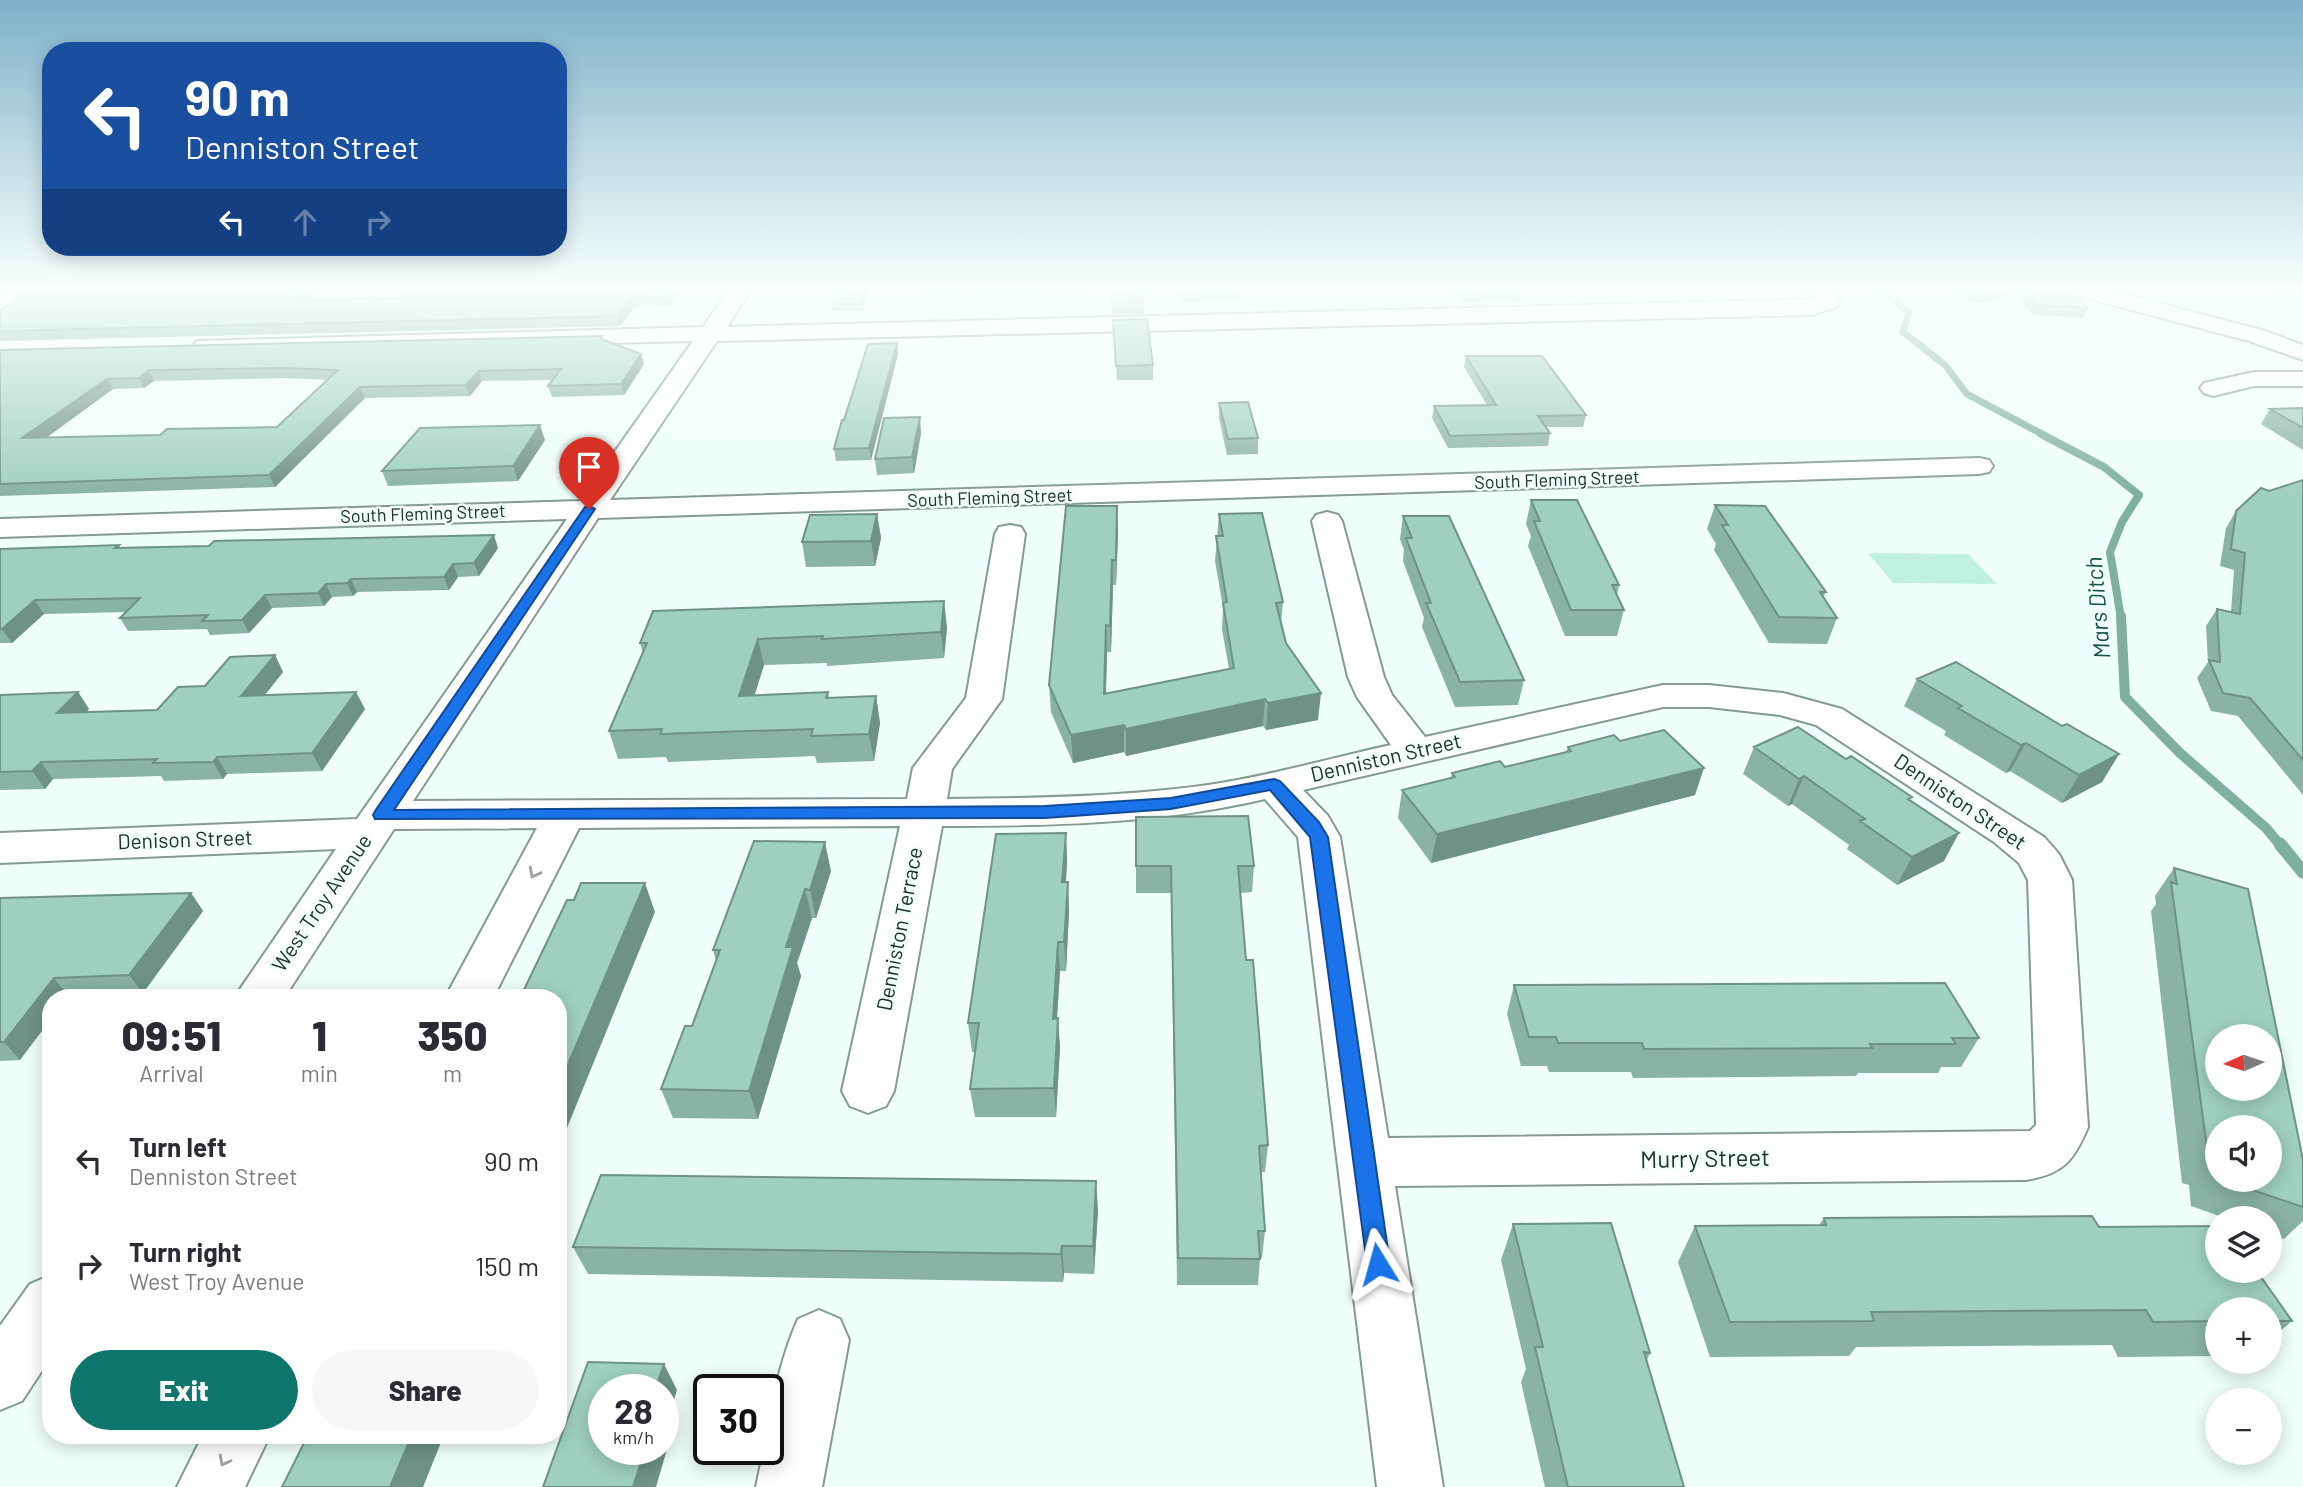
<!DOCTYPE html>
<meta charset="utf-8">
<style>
body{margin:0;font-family:Barlow,sans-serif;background:#f7f7f7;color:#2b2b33;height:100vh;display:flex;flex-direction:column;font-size:26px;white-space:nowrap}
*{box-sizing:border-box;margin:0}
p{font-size:23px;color:#7c7c81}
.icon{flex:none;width:38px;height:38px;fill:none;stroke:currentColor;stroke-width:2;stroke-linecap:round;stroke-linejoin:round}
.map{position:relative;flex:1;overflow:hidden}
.panel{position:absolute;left:42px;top:989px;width:525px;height:455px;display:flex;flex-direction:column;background:#fff;border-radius:28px;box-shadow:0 4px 18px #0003}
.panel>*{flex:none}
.banner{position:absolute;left:42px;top:42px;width:525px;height:214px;border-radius:28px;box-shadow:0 4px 18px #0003;background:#1a4fa0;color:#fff;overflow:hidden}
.needle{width:46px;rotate:267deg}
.controls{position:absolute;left:2205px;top:1024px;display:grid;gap:14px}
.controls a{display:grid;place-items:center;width:77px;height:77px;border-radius:50%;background:#fff;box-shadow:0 4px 18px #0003;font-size:35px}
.speed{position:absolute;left:588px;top:1374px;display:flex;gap:14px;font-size:35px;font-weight:700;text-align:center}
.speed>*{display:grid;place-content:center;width:91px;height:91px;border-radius:50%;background:#fff;box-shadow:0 4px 18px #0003;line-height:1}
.speed small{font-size:18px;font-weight:400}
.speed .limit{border:4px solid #111;border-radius:10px;background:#fff;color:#111}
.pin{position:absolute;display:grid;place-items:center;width:60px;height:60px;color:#fff;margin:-72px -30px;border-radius:50% 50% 50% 0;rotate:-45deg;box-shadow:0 0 7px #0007}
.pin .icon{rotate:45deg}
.me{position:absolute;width:77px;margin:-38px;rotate:352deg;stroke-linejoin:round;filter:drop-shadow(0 0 5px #0008)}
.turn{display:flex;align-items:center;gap:24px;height:147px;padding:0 28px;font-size:32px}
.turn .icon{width:91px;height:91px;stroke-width:2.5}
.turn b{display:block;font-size:49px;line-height:60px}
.lanes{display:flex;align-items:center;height:66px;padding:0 28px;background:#0003;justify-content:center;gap:35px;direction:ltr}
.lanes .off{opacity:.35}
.eta{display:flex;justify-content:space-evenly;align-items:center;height:119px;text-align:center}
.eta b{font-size:42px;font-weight:800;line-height:49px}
.primary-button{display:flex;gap:14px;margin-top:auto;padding:14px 28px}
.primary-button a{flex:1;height:80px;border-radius:42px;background:#0f766e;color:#fff;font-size:28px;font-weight:800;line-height:80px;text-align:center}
.primary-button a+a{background:#f7f7f7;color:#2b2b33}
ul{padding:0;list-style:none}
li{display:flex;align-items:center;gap:21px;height:105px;padding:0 28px}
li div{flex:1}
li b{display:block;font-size:26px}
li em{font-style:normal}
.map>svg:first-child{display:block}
.green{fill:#c0f1df}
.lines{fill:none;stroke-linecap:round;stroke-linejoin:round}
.stream-far3{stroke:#7faf9e;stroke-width:7}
.stream-far2{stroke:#7faf9e;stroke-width:8}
.stream-far1{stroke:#7faf9e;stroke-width:10}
.stream{stroke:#7faf9e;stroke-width:13}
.minor-casing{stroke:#839b92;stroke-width:4}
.minor{fill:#fff;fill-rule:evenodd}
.rail-casing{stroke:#707c77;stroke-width:5}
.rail{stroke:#effff9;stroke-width:3.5;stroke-dasharray:10;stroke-linecap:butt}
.wall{fill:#89b3a4;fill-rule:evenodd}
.shaded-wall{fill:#6f9286}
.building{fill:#9fd0bf;stroke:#6f9286;stroke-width:2;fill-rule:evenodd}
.oneway{stroke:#9da1a0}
.route{fill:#1a73e8;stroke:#114b97;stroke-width:2}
.labels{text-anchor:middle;stroke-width:5;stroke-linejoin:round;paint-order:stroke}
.far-street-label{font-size:18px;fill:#252f2b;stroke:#effff9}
.street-label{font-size:21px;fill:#252f2b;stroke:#effff9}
.water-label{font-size:23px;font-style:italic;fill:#135342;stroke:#effff9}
.near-street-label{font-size:24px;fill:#252f2b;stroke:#effff9}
</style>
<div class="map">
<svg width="2303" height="1487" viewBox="0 0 2303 1487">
<rect width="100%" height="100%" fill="#effff9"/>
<path class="green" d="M1868,553L1968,554L1997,584L1893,583Z"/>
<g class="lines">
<path class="stream-far3" d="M1878,288L1909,312L1903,332L1945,365L1967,394L2044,435"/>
<path class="stream-far2" d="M2041,434L2104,467L2139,495L2122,522L2110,552L2121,618"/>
<path class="stream-far1" d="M2121,616L2125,697L2180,753L2266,828L2281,846"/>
<path class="stream" d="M2280,844L2303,872"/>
<defs>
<path id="minor" d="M12,288H38L8,310L0,312V296Z
M731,288H752L727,327L1815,299L1806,288H1828L1840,302L1837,307L1810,315L717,341L610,500L1979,458L1989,460L1993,466L1989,472L1979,474L598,518L413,801L907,799L913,768L966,698L995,534L999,527L1010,525L1021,527L1025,534L1002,699L952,769L947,799C1034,798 1122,797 1208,785C1270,776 1331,758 1391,745L1357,697L1348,677L1312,521L1316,515L1327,512L1338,515L1342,521L1384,677L1392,695L1425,737L1663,685H1709L1783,693L1842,709L2044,837L2059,854L2072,880L2088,1127C2074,1160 2064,1174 2026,1180L1395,1186L1443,1487H1377L1298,837L1265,799C1158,824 1051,826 942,826L894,1091L886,1106L868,1113L850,1106L842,1091L900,826L579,828L493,998H445L537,828L394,829L284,998H234L336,849L0,863V833L357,819L567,519L0,537V519L580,501L693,341L205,353L197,351L193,346L197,341L703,327ZM1663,707H1709L1780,715L1816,725L1994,842L2019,863L2028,880L2036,1125L2030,1131L1388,1138L1340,837L1328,816L1303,790Z
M2065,288H2102L2265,331L2303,345V360L2249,341L2067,293Z
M2254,372H2303V386H2254L2213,396L2204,393L2200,388L2204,383Z
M51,1275V1357L22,1401L0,1410V1326L30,1284Z
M819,1310L840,1319L849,1340L822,1487H756L764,1449H768C768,1409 782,1355 798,1319Z
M203,1435H270L245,1487H177Z"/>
</defs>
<use href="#minor" class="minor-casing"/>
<use href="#minor" class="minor"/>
<defs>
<path id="rail" d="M2273,288L2303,296"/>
</defs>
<use href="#rail" class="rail-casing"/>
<use href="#rail" class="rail"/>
</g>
<path class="wall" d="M324,288L310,299L398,298L681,288L670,306L634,307L620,326L0,341V310L20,298L18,293Z
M870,288L863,311H833L832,304Z
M924,288H1091V290L925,293Z
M1178,288H1239L1240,294V301L1180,302Z
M1452,288H1516L1520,294L1519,301L1461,302Z
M1738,288H1788L1740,290Z
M1937,288H2068L2088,308L2083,318L2033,315L2015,294L1978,303Z
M1144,300V314H1112L1111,301Z
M1113,320L1153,365V380H1117Z
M602,336L603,340L641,354L644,364L624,395L552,397L548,386L553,380L482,381L470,396L365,398L275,487L0,496V350ZM287,378L328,380L277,427L160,435L46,438L113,389L144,388L154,381Z
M897,343L898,354L871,460L836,461L834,449L844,420Z
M1466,356L1586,415L1583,427H1546L1550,433L1548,446L1448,448L1432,418L1434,406L1487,405L1464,367Z
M1219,403L1258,438V454L1227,455L1219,418Z
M2303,408V450L2261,424L2270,409Z
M921,433L914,473L877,475L875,459Z
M545,440L518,481L388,486L382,471Z
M2303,480V795L2238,716L2211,711L2197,678L2208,662L2206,626L2217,609L2231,612L2234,570L2220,566L2226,528L2236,511L2269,491Z
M1531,500L1619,585L1617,595L1624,610L1617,636H1565L1528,546L1531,536L1526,524Z
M1715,505L1826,592L1823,598L1837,618L1827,644L1769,643L1714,550L1716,544L1707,529Z
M877,514L881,538L875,566L806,567L802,542Z
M1219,514L1283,602L1281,623L1286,643L1318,720L1266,730L1263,726L1126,756L1124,752L1073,763L1051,712L1049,685L1118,531L1116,585H1113L1111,652H1107L1106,693L1229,669L1222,629L1223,607L1215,561Z
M1403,516L1524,680L1518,705L1455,707L1422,627L1424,618L1403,561L1404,550L1400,539Z
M119,545L121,548H498L479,576L458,577L449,590L357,592L353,596L332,597L324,606L272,608L249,633L210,635L207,629L128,631L120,618L126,612L44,614L12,643H0V549Z
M947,627L944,658L827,666V663L764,665L754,695L828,692L829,698L876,696L880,723L874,761L817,763L815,756L668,762L666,757L618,759L609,731L643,653L640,643Z
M275,655L283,672L265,695L365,709L322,771L227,774L223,779L164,781L161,776L53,779L45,789L0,790V695L78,692L89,709L86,712L157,710L205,686Z
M1917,679L2062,726L2119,754L2102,782L2062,803L2010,771L2006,773L1944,735L1946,731L1904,706Z
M1620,741L1695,795L1431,863L1398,818L1402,790L1451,779L1452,773L1505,767L1566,752L1568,747Z
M1754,747L1846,759L1912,797L1910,801L1944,861L1897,885L1847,849L1849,845L1792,804L1788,806L1743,774Z
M1136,817L1254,866L1252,892L1240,893L1246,960L1268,1145L1265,1172H1261L1265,1231L1262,1258H1260L1258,1285H1177L1171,893H1136Z
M1066,833L1067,862L1066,882H1068L1069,911L1066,971H1060L1057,1018L1060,1047L1056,1117H975L970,1089L975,1052H972L968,1023Z
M2174,868L2303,1160V1221L2284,1239L2270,1234V1218H2225L2191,1206L2189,1185L2182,1183L2151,911L2156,904L2155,896ZM2217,1127L2270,1180H2217Z
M831,871L816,918H812L797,963L801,976L758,1119L673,1118L661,1089L692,1026L716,961L713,950Z
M191,893L203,911L143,993L68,996L67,998H51L20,1060L0,1061V898Z
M1514,985L1979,1038L1961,1067H1941L1938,1073H1858L1856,1076L1633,1078L1631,1072H1549L1547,1066H1521L1507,1014Z
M1098,1210L1094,1274L1064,1273L1063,1282L588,1274L573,1247Z
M2092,1216L2099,1227L2217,1226V1270H2256L2292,1321L2270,1340V1309H2217V1356L2118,1357L2112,1345L1856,1347L1849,1356L1710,1357L1678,1262L1695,1226L1819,1225L1824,1218Z
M1513,1224L1650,1353L1647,1360L1684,1487H1545L1521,1382L1526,1369L1501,1260Z"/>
<path class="shaded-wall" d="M308,288H324L297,309L293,300Z
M673,288H681L670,306L667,296Z
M867,288H870L863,311L862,304Z
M2003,288H2017L2015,294L1978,303L1982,294Z
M631,297L634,307L620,326L617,316Z
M897,343L898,354L871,460L869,448Z
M641,354L644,364L624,395L621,384Z
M149,370L154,381L144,388L139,378Z
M479,371L482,381L470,396L466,385Z
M107,379L113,389L29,450L22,438Z
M360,387L365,398L275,487L269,475Z
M920,417L921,433L914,473L912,457Z
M540,425L545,440L518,481L513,466Z
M1117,506L1118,531L1116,585V560Z
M877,514L881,538L875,566L871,541Z
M494,535L498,548L479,576L474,563Z
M1112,560L1113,585L1111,652L1110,626Z
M453,564L458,577L449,590L444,577Z
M351,579L357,592L353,596L347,583Z
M326,584L332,597L324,606L318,593Z
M265,595L272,608L249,633L242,620Z
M35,600L44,614L12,643L2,629Z
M944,601L947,627L944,658L941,632Z
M1106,625L1107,652L1105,721L1104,694Z
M758,639L764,665L746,723L739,696Z
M275,655L283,672L251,712L241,696Z
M78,692L89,709L69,730L57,713Z
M356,692L365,709L322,771L312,753Z
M1321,693L1318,720L1266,730L1268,703Z
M876,696L880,723L874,761L869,734Z
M1265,699L1263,726L1126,756V729Z
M1124,725V752L1073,763L1071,735Z
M2026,743L2010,771L2006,773L2021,745Z
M2119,754L2102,782L2062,803L2079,775Z
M217,757L227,774L223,779L213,762Z
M41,762L53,779L45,789L32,771Z
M1704,768L1695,795L1431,863L1437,834Z
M1804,776L1792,804L1788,806L1799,779Z
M1066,833L1067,862L1064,911L1062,882Z
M1959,833L1944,861L1897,885L1912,857Z
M825,842L831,871L816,918L810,890Z
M1068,882L1069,911L1066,971L1064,942Z
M645,883L655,912L558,1150V1088Z
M805,889L812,918L797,963L801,976L758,1119L749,1091L786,947Z
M191,893L203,911L143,993L129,975Z
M1058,942L1060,971L1055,1047L1053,1019Z
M54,978L68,996L67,998H51V1019L20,1060L4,1042Z
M1058,1018L1060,1047L1056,1117L1054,1088Z
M1096,1181L1098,1210L1094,1274L1093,1246Z
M1062,1246L1064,1273L1063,1282L1061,1254Z
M664,1364L677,1390L670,1413L675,1422L656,1487H633L645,1449H663V1390H655Z
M412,1435H444L423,1487H390Z"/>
<path class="building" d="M23,288H308L293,300L398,298L409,288H673L667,296L631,297L617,316L0,331V310L29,292L18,293Z
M838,288H867L862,304H832Z
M1114,288H1143L1144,300L1111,301Z
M1179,288H1239L1240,294L1180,295Z
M1458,288H1516L1520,294L1462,295Z
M1967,288H2003L1982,294Z
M2022,288H2068L2088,308L2037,305Z
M1147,319L1153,365L1116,366L1113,320Z
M602,336L601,339L641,354L621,384L548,386L561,369L479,371L466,385L360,387L269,475L0,484V350ZM282,368L338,370L277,427L167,429L160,435L22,438L107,379L139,378L149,370Z
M897,343L869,448L834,449L842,420H844L868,344Z
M1466,356H1542L1586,415L1538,416L1550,433L1450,436L1434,406L1496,405Z
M1248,402L1258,438L1228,439L1219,403Z
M2303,408V428L2270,409Z
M920,417L912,457L875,459L884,418Z
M540,425L513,466L382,471L420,428Z
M2303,480V760L2250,698L2223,693L2209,660L2220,662L2217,609L2240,614L2245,553L2231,549L2236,511L2261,488L2269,491Z
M1531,500H1577L1619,585H1612L1624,610H1571L1534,521H1540Z
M1715,505L1765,506L1826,592H1820L1837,618L1779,617L1722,525H1728Z
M1066,506H1117L1116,560H1112L1110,626L1106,625L1104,694L1234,668L1223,603L1227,602L1216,536H1223L1219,514L1262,513L1283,602L1276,603L1286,643L1321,693L1268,703L1265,699L1126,729L1124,725L1071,735L1049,685Z
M877,514L871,541L802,542L810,515Z
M1403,516H1449L1524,680L1460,682L1426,603H1431L1406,538H1412Z
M494,535L474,563L453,564L444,577L351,579L347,583L326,584L318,593L265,595L242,620L202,621L208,615L120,618L140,598L35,600L2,629H0V549L119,545L115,548L209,546L214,541Z
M944,601L941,632L822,639L823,636L758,639L739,696L828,692L826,698L876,696L869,734L811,736L813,729L660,734L662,729L609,731L647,643H640L653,611Z
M275,655L241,696L356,692L312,753L217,757L213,762L153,763L157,759L41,762L32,771L0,772V695L78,692L57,713L157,710L178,687L205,686L230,657Z
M1956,662L2062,726L2067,724L2119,754L2079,775L2026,743L2021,745L1958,708L1962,706L1917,679Z
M1798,727L1846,759L1851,756L1912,797L1908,799L1959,833L1912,857L1860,821L1865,819L1804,776L1799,779L1754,747Z
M1664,730L1704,768L1437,834L1402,790L1455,777L1452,773L1500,761L1505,767L1571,751L1568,747L1614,735L1620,741Z
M1248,816L1254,866H1238L1246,960H1253L1268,1145L1259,1146L1265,1231H1258L1260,1259L1178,1258L1171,866H1136V817Z
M1066,833L1062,882H1068L1064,942H1058L1053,1019L1058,1018L1054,1088L970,1089L979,1023H968L996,834Z
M754,841L825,842L810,890L805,889L786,947H793L749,1091L661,1089L685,1026H692L720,950H713Z
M2174,868L2248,889L2303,1160V1207L2223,1180H2270V1127H2217V1176L2215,1157L2208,1155L2171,882L2177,884ZM2217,1036H2270V1088H2217Z
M581,883H645L558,1088V998H520L567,900H574Z
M191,893L129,975L54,978L4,1042H0V898Z
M1945,983L1979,1038H1952L1956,1044H1870L1872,1048L1644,1049L1642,1043H1558L1556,1037H1529L1514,985Z
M601,1175L1096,1181L1093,1246H1062L1061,1254L573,1247Z
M2092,1216L2099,1227L2217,1226V1270H2256L2292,1321H2270V1309H2217V1321L2153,1322L2146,1310L1871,1312L1874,1321L1730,1322L1695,1226L1826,1225L1824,1218Z
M1611,1223L1650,1353L1644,1352L1684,1487H1568L1535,1347H1543L1513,1224Z
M588,1362L664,1364L655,1390H604V1449H645L633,1487H543Z
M308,1435H412L390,1487H282Z"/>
<defs><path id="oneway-chevron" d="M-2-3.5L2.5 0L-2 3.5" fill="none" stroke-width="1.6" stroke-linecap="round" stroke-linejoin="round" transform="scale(1.75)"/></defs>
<g class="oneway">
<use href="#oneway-chevron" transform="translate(534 873) rotate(118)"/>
<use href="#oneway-chevron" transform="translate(224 1461) rotate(118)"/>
</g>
<linearGradient id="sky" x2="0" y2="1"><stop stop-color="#7eb2ca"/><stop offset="0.58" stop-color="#f8fffc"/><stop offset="1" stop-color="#f8fffc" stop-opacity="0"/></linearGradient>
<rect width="2303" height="497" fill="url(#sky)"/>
<path class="route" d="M589,506L595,509L394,810L1045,806L1171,798L1274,779L1280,781L1319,822L1328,837L1390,1264L1387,1272L1378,1276L1370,1272L1367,1264L1310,837L1270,790L1171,809L1045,818L375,819L373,815L375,811L585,507Z"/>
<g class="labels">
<g class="far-street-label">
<text transform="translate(1557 480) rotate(-2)" y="6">South Fleming Street</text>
<text transform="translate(990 498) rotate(-2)" y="6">South Fleming Street</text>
<text transform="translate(423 514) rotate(-2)" y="6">South Fleming Street</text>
</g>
<g class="street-label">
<text transform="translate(1386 758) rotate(-13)" y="7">Denniston Street</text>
<text transform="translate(1960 802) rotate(34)" y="7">Denniston Street</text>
<text transform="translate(185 840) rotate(-2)" y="7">Denison Street</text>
<text transform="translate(322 903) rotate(-56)" y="7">West Troy Avenue</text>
<text transform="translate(900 929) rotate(-79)" y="7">Denniston Terrace</text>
</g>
<g class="water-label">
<text transform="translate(2098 608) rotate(-95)" y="8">Mars Ditch</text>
</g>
<g class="near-street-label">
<text transform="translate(1705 1159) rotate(-1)" y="8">Murry Street</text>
</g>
</g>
</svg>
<div class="controls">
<a><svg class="needle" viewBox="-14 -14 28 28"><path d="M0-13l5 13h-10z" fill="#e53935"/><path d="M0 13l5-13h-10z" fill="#7c7c81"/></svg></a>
<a><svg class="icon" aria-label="sound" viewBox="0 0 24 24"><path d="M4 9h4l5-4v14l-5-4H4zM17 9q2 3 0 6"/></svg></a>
<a><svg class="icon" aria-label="layers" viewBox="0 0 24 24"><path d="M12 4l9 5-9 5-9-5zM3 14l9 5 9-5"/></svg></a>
<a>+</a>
<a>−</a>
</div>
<div class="speed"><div>28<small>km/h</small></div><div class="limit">30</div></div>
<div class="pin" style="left:589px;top:509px;background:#d93025"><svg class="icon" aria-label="arrive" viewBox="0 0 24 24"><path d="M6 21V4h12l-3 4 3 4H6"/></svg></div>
<svg class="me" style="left:1378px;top:1264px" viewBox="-20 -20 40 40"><path d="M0-17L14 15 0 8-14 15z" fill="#1a73e8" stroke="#fff" stroke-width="4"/></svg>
<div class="banner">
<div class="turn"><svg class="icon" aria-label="left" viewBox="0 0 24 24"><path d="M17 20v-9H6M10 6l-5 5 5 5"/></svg><div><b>90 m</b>Denniston Street</div></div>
<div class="lanes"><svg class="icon" aria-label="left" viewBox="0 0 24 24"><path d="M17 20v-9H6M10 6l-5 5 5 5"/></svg><svg class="icon off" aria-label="ahead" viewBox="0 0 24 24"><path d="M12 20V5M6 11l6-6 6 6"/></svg><svg class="icon off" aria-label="right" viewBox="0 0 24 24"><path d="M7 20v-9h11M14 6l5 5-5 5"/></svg></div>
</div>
<section class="panel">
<div class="eta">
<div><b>09:51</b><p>Arrival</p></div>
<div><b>1</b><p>min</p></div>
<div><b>350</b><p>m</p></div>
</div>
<ul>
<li><svg class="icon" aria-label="left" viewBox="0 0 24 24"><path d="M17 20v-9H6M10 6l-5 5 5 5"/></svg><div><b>Turn left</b><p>Denniston Street</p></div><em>90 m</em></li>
<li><svg class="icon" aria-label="right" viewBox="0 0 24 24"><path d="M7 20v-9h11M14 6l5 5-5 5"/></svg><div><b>Turn right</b><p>West Troy Avenue</p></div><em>150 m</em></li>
</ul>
<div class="primary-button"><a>Exit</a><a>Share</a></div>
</section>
</div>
